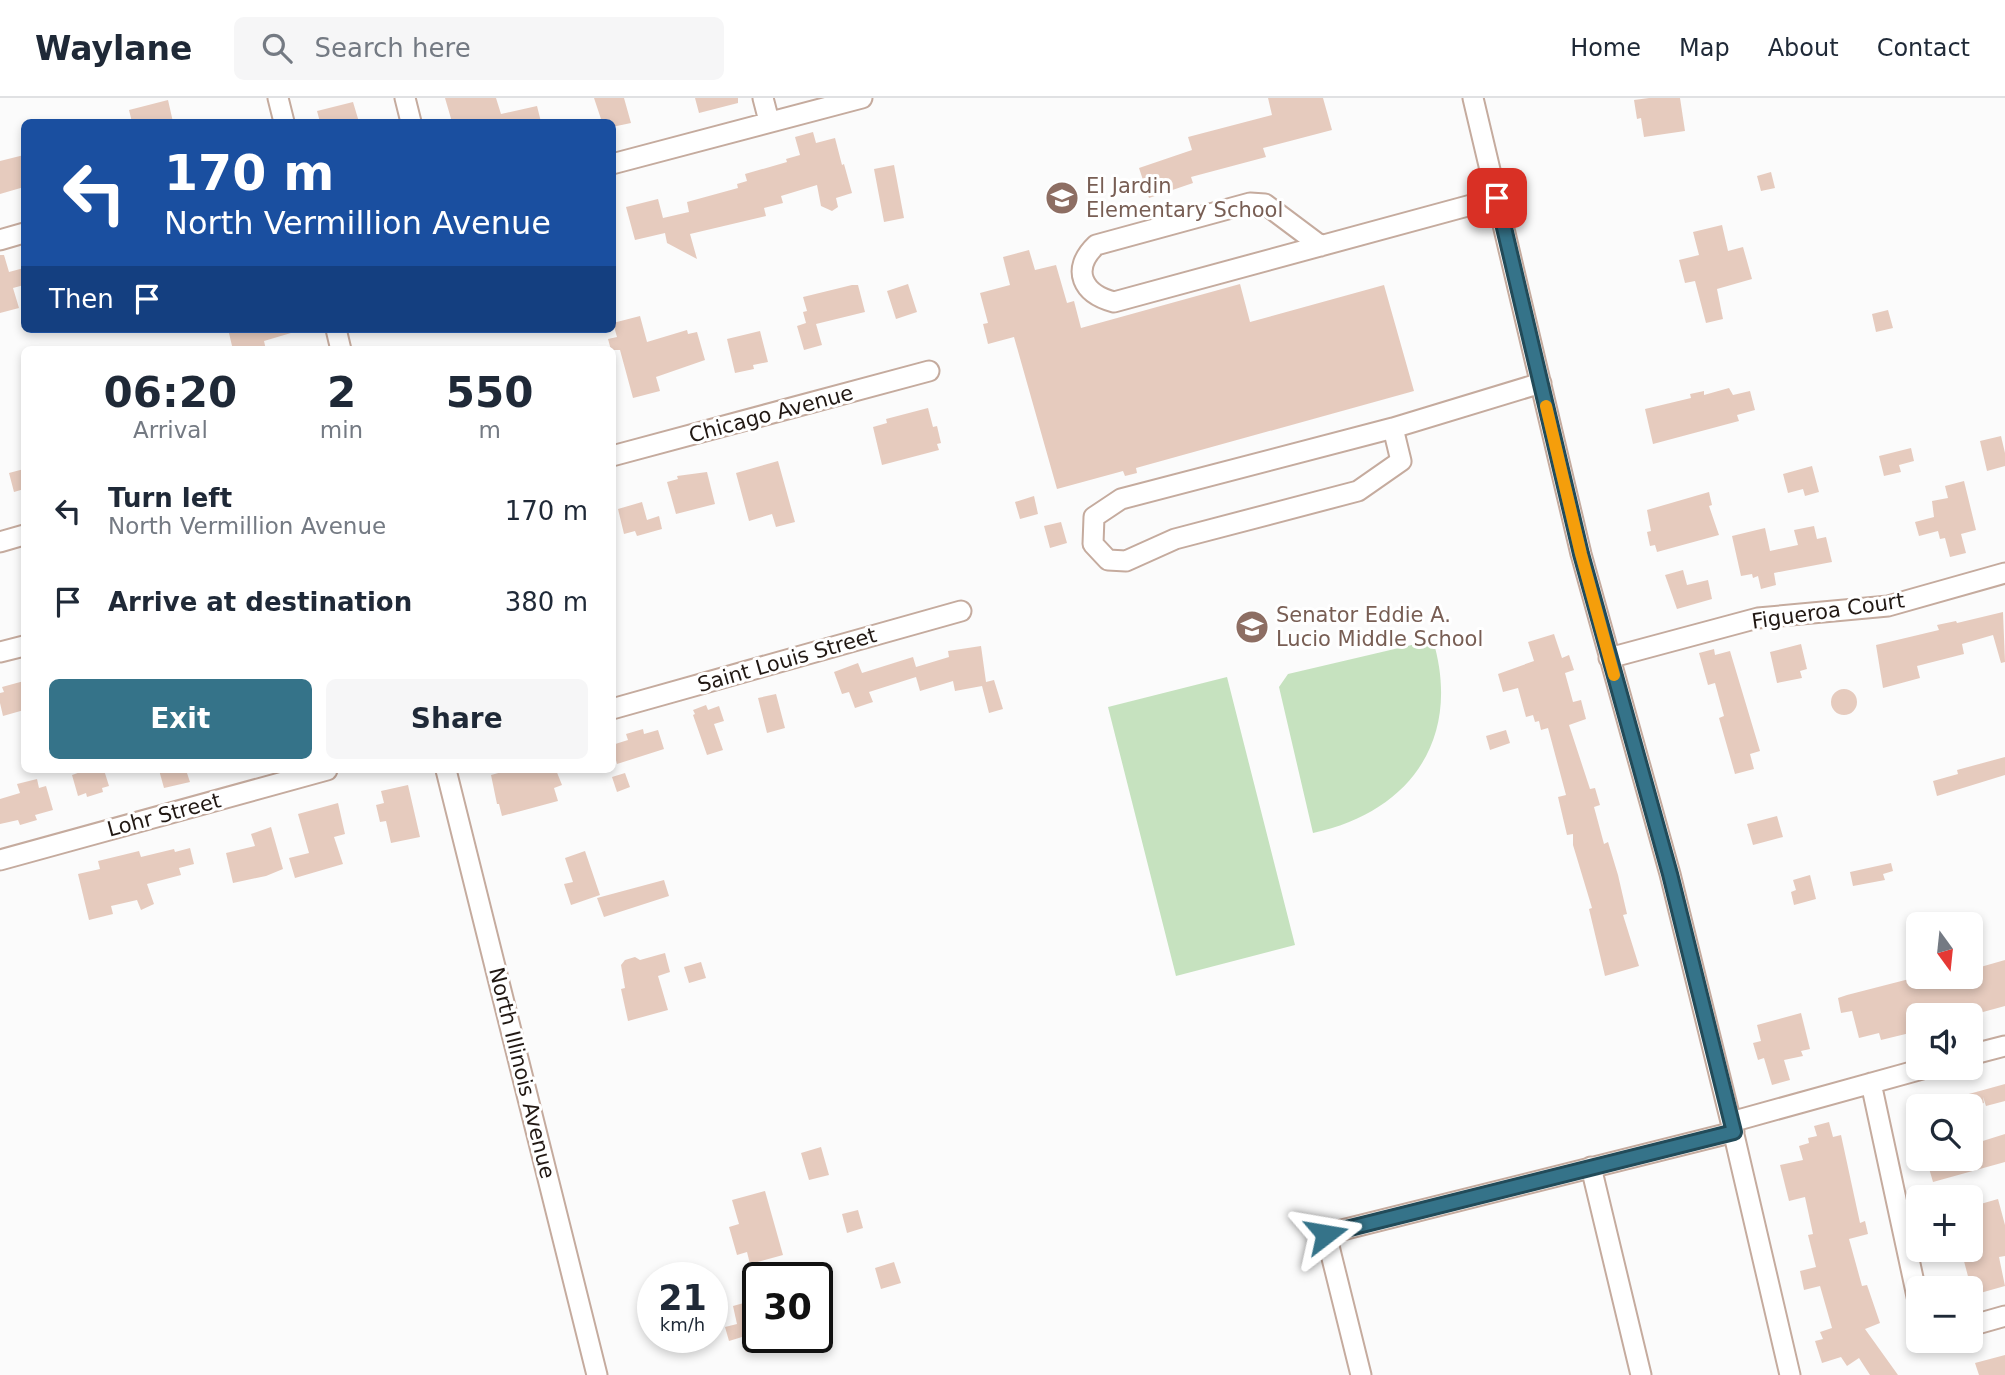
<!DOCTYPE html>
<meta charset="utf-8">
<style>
body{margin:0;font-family:"DejaVu Sans",sans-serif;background:#f6f6f7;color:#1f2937;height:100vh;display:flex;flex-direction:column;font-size:26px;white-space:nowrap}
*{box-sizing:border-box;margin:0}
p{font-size:23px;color:#747a83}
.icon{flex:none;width:38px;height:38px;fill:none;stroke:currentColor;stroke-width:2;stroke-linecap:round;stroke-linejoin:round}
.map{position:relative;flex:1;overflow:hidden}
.details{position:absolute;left:21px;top:248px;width:595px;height:427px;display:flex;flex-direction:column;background:#fff;border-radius:10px;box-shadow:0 4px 10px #0003}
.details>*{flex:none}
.guide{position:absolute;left:21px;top:21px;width:595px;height:214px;border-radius:10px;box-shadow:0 4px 10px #0003;background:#1a4fa0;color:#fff;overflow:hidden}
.needle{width:46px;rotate:165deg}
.fabs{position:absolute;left:1906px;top:814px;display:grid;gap:14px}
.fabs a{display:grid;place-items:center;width:77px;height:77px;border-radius:10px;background:#fff;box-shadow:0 4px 10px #0003;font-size:35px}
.speed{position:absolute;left:637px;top:1164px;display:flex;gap:14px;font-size:35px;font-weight:700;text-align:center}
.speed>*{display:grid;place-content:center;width:91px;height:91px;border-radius:50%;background:#fff;box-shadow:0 4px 10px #0003;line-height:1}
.speed small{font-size:18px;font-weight:400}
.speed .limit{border:4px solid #111;border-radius:10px;background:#fff;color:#111}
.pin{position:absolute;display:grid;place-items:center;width:60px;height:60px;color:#fff;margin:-30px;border-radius:14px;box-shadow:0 4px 10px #0006}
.me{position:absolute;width:77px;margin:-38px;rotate:76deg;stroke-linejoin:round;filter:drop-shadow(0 0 5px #0008)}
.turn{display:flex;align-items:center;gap:24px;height:147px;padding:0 28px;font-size:32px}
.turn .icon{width:91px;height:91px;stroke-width:2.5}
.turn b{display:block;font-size:49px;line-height:60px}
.then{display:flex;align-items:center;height:66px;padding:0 28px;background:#0003;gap:14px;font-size:26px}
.eta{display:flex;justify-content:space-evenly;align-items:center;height:119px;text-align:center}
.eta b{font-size:42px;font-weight:700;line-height:49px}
.primary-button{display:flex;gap:14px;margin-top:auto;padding:14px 28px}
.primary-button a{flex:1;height:80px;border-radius:10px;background:#357389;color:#fff;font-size:28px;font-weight:700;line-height:80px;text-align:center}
.primary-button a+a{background:#f6f6f7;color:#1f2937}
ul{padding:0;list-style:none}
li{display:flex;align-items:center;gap:21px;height:91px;padding:0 28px}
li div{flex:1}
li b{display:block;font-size:26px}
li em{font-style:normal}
header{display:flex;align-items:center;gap:42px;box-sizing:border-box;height:98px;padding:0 35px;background:#fff;border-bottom:2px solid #e0e1e3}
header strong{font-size:33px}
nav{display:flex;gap:38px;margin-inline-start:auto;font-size:24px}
.search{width:490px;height:63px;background:#f6f6f7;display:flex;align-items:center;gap:18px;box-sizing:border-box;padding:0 24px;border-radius:10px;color:#747a83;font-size:26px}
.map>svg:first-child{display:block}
.green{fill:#c6e2bf}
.building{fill:#e6cbbe}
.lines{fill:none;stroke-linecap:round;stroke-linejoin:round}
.minor-casing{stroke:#c5ab9e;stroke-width:23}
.minor{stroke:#fff;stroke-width:19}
.route-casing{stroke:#224b59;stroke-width:18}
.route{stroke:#357389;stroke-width:12}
.slow{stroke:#f59e0b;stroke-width:12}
.labels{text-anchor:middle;stroke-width:6;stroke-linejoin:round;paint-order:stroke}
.education-label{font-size:21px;fill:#785e54;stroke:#fff;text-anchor:start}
.street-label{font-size:21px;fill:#211813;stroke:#fff}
</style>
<header>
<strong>Waylane</strong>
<div class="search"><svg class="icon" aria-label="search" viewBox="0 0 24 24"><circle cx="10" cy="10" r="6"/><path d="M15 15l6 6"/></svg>Search here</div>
<nav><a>Home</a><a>Map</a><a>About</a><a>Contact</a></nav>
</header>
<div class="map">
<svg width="2005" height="1277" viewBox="0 0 2005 1277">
<rect width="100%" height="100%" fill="#fbfbfb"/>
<path class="green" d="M1433,542C1462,640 1411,714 1313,735L1279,589L1288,576Z
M1227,579L1295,847L1176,878L1108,609Z"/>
<path class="building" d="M445,0H496L501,16L537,8L541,24H452Z
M594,0H624L631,25L612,29V24H602Z
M695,0H738V5L699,15Z
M1268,0H1323L1332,32L1263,50L1266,59L1191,79L1193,85L1149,100L1139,70L1192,52L1188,39L1272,17Z
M1649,0H1680L1685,33L1644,39L1641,20L1637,21L1634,2Z
M168,2L173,24H132L129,12Z
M353,4L359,24H320L317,13Z
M813,34L816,45L835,40L842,67L844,66L852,95L836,100L838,109L832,113L821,108L817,87L781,98L783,105L764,110L766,118L690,136L697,161L667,145L665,135L635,142L626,109L658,101L663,120L689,114L687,104L738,90L737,86L747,83L745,76L787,64L786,61L800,57L795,39Z
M24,57V89L0,96V63Z
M894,67L904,120L884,124L874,71Z
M1771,74L1775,90L1761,93L1757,78Z
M1722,127L1728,153L1743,149L1752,181L1717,191L1723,221L1706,225L1695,183L1685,185L1679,162L1699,157L1693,134Z
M1029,152L1035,172L1056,167L1067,205L1074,203L1081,230L1240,186L1250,224L1384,187L1414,293L1136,370L1137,375L1125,378L1123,373L1057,391L1014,239L988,246L983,226L988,225L980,195L1010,187L1003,159Z
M0,157H4L9,174L24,170V187L13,190L19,210L0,215Z
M908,186L917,214L896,221L887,193Z
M852,187H858L865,214L816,226L822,247L804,252L797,228L806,225L803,214L807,213L803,199Z
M1888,212L1893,230L1876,234L1872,216Z
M640,218L647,244L687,232L688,236L697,234L705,262L656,279L660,293L633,300L620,252H611L608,241L617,239L613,225Z
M228,231H291V235L264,243L266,252H233Z
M760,233L768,264L753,267L754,271L735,275L727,241Z
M1729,290L1733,297L1750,293L1755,312L1737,317L1739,323L1653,346L1645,311L1691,300L1690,296L1704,293V297Z
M928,310L933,329L937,328L941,345L937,346L939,352L882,367L873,329L887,325L886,321Z
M2001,338L2005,355V368L1987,373L1980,343Z
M1911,350L1914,363L1899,367L1901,374L1884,378L1879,358Z
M778,363L795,424L776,429L772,416L749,423L736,375Z
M1812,368L1819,394L1805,398L1803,391L1788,395L1783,376Z
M24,371V391L14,394L9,375Z
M707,374L715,406L676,416L667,384L678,381L677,378Z
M1964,383L1976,432L1961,436L1966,455L1950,459L1945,440L1940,441L1938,433L1919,438L1915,424L1934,419L1932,403L1948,400L1945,388Z
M1709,394L1712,407L1709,408L1719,437L1657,454L1655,447L1650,448L1647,434L1651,433L1647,412Z
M1034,398L1038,416L1020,421L1015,404Z
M642,404L647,422L659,418L662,431L637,438L635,433L624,436L618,411Z
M1061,424L1067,445L1050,450L1044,428Z
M1814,428L1817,441L1826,439L1832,464L1774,475L1776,487L1761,491L1758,478L1753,480L1752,476L1741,478L1732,438L1765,430L1770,453L1798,447L1794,432Z
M1683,472L1687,487L1708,482L1712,501L1677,511L1665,477Z
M2003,514L2005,564L2001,565L1993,537L1962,546L1964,556L1917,568L1920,580L1883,590L1876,547L1939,532L1937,527L1956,523L1957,525Z
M1554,536L1562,560L1569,557L1574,572L1565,575L1573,604L1581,602L1586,621L1569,627L1590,691L1595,690L1600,707L1594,709L1604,746L1608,744L1618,777L1627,816L1623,817L1639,868L1605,878L1589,811L1592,810L1573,747V736L1567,737L1558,699L1566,697L1548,630L1541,632L1539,623L1535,624L1533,617L1526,619L1518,590L1503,594L1498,576L1534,563L1528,544Z
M1801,546L1807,571L1800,573L1802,580L1777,585L1770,554Z
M981,548L986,584L994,582L1003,611L989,615L982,588L955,593L953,583L920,593L916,579L869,594L873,604L855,610L849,594L842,596L834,574L858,565L862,575L913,559L916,569L949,559L948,553Z
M1714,551L1715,557L1730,553L1760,653L1750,656L1754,671L1735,676L1719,620L1724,618L1715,585L1708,587L1699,555Z
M24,583V612L3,618L0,605V595L4,594L2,589Z
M1831 604a13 13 0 1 1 26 0a13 13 0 1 1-26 0Z
M776,596L785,630L767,635L758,600Z
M706,607L708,612L719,608L724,623L714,626L723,652L707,657L693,617L695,616L693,612Z
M643,631L644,636L658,632L664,651L617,666L612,647L628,642L626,636Z
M1506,632L1510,645L1490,652L1486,638Z
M2005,659V677L1937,698L1933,683L1958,676L1957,672Z
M86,672H104L109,688L102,690L103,694L87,699L86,695L78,698L72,677Z
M159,672H186L190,684L164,690Z
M509,672H556L562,687L554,690L558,703L502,718L499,706H497L491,677Z
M625,675L630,689L617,694L612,679Z
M37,681L39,690L46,688L53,712L35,717L37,722L20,727L18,722L0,726V701L20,695L17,686Z
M408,687L420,739L391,745L386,723L380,724L376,707L384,705L381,693Z
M338,705L345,736L334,739L343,766L295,780L289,760L309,755L298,716Z
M1777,718L1783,739L1753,747L1747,726Z
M271,729L283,771L266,778L233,785L226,755L255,748L251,736Z
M190,750L194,766L179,770L181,777L147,786L154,806L141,812L137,802L111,808L113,816L89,822L78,776L100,771L98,763L139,753L141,759L174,751L175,754Z
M585,753L600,797L571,807L564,786L573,784L565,760Z
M1891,765L1893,773L1883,776L1885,782L1853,788L1850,774Z
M1810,777L1816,801L1794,807L1791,794L1796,792L1793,782Z
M664,782L669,798L604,819L597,800Z
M665,855L670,874L658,878L668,912L628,923L621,891L625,890L621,867L625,862L635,859L640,862Z
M2005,862V908L1972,917H1918V933L1881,942L1879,935L1859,940L1852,913L1841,915L1838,900L1847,897L1917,879L1920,889L1939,883L1940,886L1970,878V872Z
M701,864L706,880L689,885L684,869Z
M1801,915L1810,951L1801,953L1803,958L1784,962L1790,982L1772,987L1764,960L1758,962L1753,945L1761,943L1757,927Z
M2005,986V1003L1986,1008L1983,999L1984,1005L1973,1008H1940V1004Z
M1829,1024L1833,1039L1841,1037L1860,1125L1865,1123L1868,1136L1849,1141L1862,1188L1867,1187L1880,1225L1865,1231L1898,1277H1870L1859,1260L1847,1268L1841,1259L1822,1265L1815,1243L1823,1241L1820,1234L1832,1230L1820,1188L1804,1192L1800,1173L1816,1169L1808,1137L1813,1136L1805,1099L1789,1103L1780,1067L1803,1062L1799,1048L1809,1045L1808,1040L1817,1038L1814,1028Z
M2005,1036V1064L1933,1084L1926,1060H1970V1047Z
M821,1049L829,1077L809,1082L801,1055Z
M765,1093L783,1157L750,1166L747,1154L737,1157L729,1129L739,1126L732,1102Z
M1998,1101L2005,1127V1158L1999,1159L2005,1188L1973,1197L1961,1152H1970V1122L1981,1119L1977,1107Z
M858,1112L863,1130L847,1135L842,1116Z
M894,1164L901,1185L881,1191L875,1170Z
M758,1201V1239H786V1243L746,1254L742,1239L729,1243L725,1229L737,1226L733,1208Z
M2005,1257V1277H1979L1975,1265Z"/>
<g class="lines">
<defs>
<path id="minor" d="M278,0L284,24
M405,0L411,24
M763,0L769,23
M1473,0L1581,456L1670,776L1731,1024L1790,1277
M612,66L862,0
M0,142L24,135
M1321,148L1265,106L1250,105L1096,147C1070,172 1083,196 1114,204L1497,100
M336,231L341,252
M1393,330L1121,401L1094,419L1093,446L1108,462L1126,463L1175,441L1358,393L1401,363L1393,330L1541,285
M612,358L929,273
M0,444L24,437
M0,554L24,548
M1609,560L1758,520L1888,508L2005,475
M612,611L961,513
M446,672L597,1277
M0,762L327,672
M1970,957L2005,948
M1871,985L1918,1203
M1731,1024L1926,970
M1591,1069L1641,1277
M1970,1228L2005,1218
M1361,1277L1326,1136L1734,1034"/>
</defs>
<use href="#minor" class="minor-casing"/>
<use href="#minor" class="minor"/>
</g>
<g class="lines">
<defs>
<path id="route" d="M1326,1136L1734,1034L1670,776L1581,456L1497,100"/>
</defs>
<use href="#route" class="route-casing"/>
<use href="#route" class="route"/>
<path class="slow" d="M1546,308L1581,456L1614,577"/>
</g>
<defs>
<symbol id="school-disc" viewBox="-11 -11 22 22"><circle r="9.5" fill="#8d6e63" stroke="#fff"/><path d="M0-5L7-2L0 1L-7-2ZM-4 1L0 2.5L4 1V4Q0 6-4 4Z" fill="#fff"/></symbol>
</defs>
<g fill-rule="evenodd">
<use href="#school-disc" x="1043" y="81" width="38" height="38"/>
<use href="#school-disc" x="1233" y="510" width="38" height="38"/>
</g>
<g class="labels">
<g class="education-label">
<text x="1086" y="95">El Jardin<tspan x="1086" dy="24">Elementary School</tspan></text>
<text x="1276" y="524">Senator Eddie A.<tspan x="1276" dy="24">Lucio Middle School</tspan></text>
</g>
<g class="street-label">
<text transform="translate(771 316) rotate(-15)" y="7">Chicago Avenue</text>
<text transform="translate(1828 513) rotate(-8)" y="7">Figueroa Court</text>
<text transform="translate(787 562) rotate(-16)" y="7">Saint Louis Street</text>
<text transform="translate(164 717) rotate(-15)" y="7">Lohr Street</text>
<text transform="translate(522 975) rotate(76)" y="7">North Illinois Avenue</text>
</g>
</g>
</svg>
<div class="fabs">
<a><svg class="needle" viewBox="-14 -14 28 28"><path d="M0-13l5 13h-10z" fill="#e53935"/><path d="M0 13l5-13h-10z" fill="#747a83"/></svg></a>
<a><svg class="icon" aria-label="sound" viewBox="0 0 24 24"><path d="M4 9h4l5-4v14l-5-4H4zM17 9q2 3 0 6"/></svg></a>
<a><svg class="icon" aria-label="search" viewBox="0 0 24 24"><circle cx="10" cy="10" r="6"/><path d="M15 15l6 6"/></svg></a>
<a>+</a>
<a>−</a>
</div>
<div class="speed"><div>21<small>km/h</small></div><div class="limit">30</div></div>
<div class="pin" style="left:1497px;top:100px;background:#d93025"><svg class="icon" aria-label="arrive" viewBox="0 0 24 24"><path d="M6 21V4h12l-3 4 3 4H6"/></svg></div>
<svg class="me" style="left:1326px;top:1136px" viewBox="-20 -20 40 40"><path d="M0-17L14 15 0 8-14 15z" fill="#357389" stroke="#fff" stroke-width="4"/></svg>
<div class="guide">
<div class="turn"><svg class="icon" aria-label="left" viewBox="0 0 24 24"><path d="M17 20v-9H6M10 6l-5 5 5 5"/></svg><div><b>170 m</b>North Vermillion Avenue</div></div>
<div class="then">Then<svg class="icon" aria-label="arrive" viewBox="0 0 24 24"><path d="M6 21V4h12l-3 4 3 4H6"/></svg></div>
</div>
<section class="details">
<div class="eta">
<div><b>06:20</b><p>Arrival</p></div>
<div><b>2</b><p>min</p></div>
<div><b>550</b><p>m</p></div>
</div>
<ul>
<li><svg class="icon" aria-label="left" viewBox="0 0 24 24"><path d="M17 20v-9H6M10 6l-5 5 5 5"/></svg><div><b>Turn left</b><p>North Vermillion Avenue</p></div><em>170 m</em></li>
<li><svg class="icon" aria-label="arrive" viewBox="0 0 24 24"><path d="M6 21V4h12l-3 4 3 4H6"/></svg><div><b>Arrive at destination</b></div><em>380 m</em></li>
</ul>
<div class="primary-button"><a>Exit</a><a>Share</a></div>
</section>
</div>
